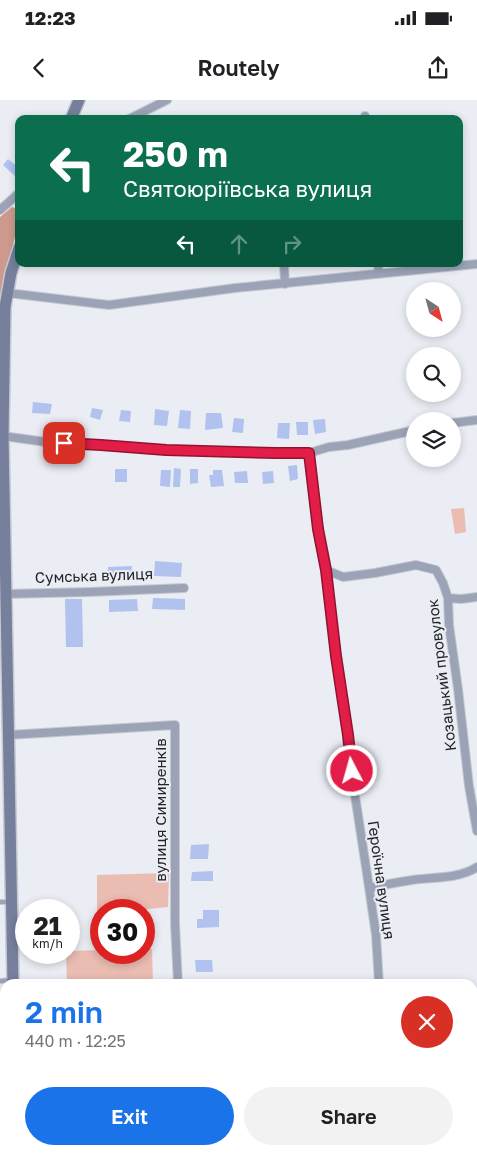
<!DOCTYPE html>
<meta charset="utf-8">
<style>
body{margin:0;font-family:"Golos Text",sans-serif;background:#f2f2f2;color:#202124;height:100vh;display:flex;flex-direction:column;font-size:19px;white-space:nowrap}
*{box-sizing:border-box;margin:0}
p{font-size:16px;color:#757577}
.icon{flex:none;width:28px;height:28px;fill:none;stroke:currentColor;stroke-width:2;stroke-linecap:round;stroke-linejoin:round}
.map{position:relative;flex:1;overflow:hidden}
.panel{position:absolute;left:0px;top:879px;width:478px;height:176px;display:flex;flex-direction:column;background:#fff;border-radius:15px 15px 0 0;box-shadow:0 2px 8px #0003}
.panel>*{flex:none}
.guide{position:absolute;left:15px;top:15px;width:448px;height:152px;border-radius:10px;box-shadow:0 2px 8px #0003;background:#0b6e4f;color:#fff;overflow:hidden}
.needle{width:32px;rotate:144deg}
.fabs{position:absolute;left:406px;top:182px;display:grid;gap:10px}
.fabs a{display:grid;place-items:center;width:55px;height:55px;border-radius:50%;background:#fff;box-shadow:0 2px 8px #0003;font-size:25px}
.speed{position:absolute;left:15px;top:799px;display:flex;gap:10px;font-size:25px;font-weight:700;text-align:center}
.speed>*{display:grid;place-content:center;width:65px;height:65px;border-radius:50%;background:#fff;box-shadow:0 2px 8px #0003;line-height:1}
.speed small{font-size:12px;font-weight:400}
.speed .limit{border:8px solid #d22;background:#fff;color:#111}
.pin{position:absolute;display:grid;place-items:center;width:42px;height:42px;color:#fff;margin:-21px;border-radius:10px;box-shadow:0 2px 8px #0006}
.me{position:absolute;width:55px;margin:-28px;rotate:354deg;stroke-linejoin:round;filter:drop-shadow(0 0 4px #0008)}
.turn{display:flex;align-items:center;gap:18px;height:105px;padding:0 25px;font-size:22px}
.turn .icon{width:65px;height:65px;stroke-width:2.5}
.turn b{display:block;font-size:35px;line-height:42px}
.lanes{display:flex;align-items:center;height:48px;padding:0 25px;background:#0003;justify-content:center;gap:25px;direction:ltr}
.lanes .off{opacity:.35}
.round{display:grid;place-items:center;flex:none;width:52px;height:52px;border-radius:26px;background:#f2f2f2}
.headline{display:flex;align-items:center;justify-content:space-between;height:85px;padding:0 25px}
h1{font-size:30px;font-weight:600;line-height:38px;color:#1a73e8}
.action{display:flex;gap:10px;margin-top:auto;padding:10px 25px}
.action a{flex:1;height:58px;border-radius:30px;background:#1a73e8;color:#fff;font-size:20px;font-weight:600;line-height:58px;text-align:center}
.action a+a{background:#f2f2f2;color:#202124}
.status{display:flex;justify-content:space-between;align-items:center;height:35px;padding:0 25px;background:#fff;direction:ltr}
.status svg{height:14px;fill:currentColor}
header{display:flex;justify-content:space-between;align-items:center;height:65px;padding:0 25px;background:#fff;font-size:22px;font-weight:600}
.map>svg:first-child{display:block}
.green{fill:#eabcb2}
.forest{fill:#cf9a8e}
.building{fill:#b2c2ef}
.lines{fill:none;stroke-linecap:round;stroke-linejoin:round}
.service-casing{stroke:#c6c9cf;stroke-width:6}
.minor-casing{stroke:#c6c9cf;stroke-width:10}
.secondary-casing{stroke:#c6c9cf;stroke-width:14}
.service{stroke:#9ca3b7;stroke-width:4}
.minor{stroke:#9ca3b7;stroke-width:8}
.secondary{stroke:#767f9c;stroke-width:11}
.route-casing{stroke:#92132f;stroke-width:12}
.route{stroke:#e11d48;stroke-width:9}
.labels{text-anchor:middle;stroke-width:4;stroke-linejoin:round;paint-order:stroke}
.street-label{font-size:15px;fill:#232427;stroke:#eaedf4}
</style>
<div class="status"><b>12:23</b><svg viewBox="0 0 49 12"><path d="M0 12V9h3v3zM5 12V6h3v6zM10 12V3h3v9zM15 12V0h3v12zM26 1h20v11H26zM47 4h2v5h-2z"/></svg></div>
<header><svg class="icon" aria-label="back" viewBox="0 0 24 24"><path d="M15 5l-7 7 7 7"/></svg>Routely<svg class="icon" aria-label="share" viewBox="0 0 24 24"><path d="M12 15V3M7 8l5-5 5 5M5 13v7h14v-7"/></svg></header>
<div class="map">
<svg width="477" height="1054" viewBox="0 0 477 1054">
<rect width="100%" height="100%" fill="#eaedf4"/>
<path class="green" d="M464,408L466,432L455,434L451,409Z
M169,773L168,807L137,810H101V823H97V775Z
M152,849L153,884H67L66,853L69,852V851L101,850V852H144V850Z"/>
<path class="forest" d="M12,107L19,110V119L1,198L0,232V117Z"/>
<path class="building" d="M8,59L19,68V72L15,76L3,65Z
M33,302L52,304L50,314L32,313Z
M92,308L103,310L100,320L90,317Z
M155,309L169,311L167,326L154,325Z
M121,310L131,311L130,322L119,321Z
M180,310L191,311L190,329L178,328Z
M206,313H221L223,328L205,330Z
M234,318L244,319L243,333L232,332Z
M325,319L326,332L315,334L313,320Z
M296,322H308V335H297Z
M278,323H290L289,339L277,338Z
M297,365L298,379L290,381L288,366Z
M174,368L181,369L180,387H173Z
M115,369H127V382H115Z
M190,369H198V383L190,384Z
M161,370H171L170,387L160,386Z
M213,370H222L224,386L211,387L209,375H213Z
M247,371L248,383H235L234,372Z
M273,371L274,383L263,384L262,372Z
M155,461L182,463L181,477L154,476Z
M132,466L131,478H107L108,467Z
M153,498L185,499V510L152,509Z
M65,499H82L83,547H66Z
M137,499L138,511L109,512V500Z
M209,744L208,759H190L191,745Z
M213,771V781H191L192,772Z
M203,810H219V827L197,828V819H203Z
M195,860H212L213,872H196Z"/>
<g class="lines">
<defs>
<path id="service" d="M0,802H11
M0,881L11,880
M0,988L5,989
M0,1048H5"/>
<path id="minor" d="M365,16V19
M129,19L167,0
M0,110L19,93
M284,164L285,184
M378,164L379,174
M8,193L109,205L235,188L477,164
M452,323L477,320
M3,336L46,342L101,345L166,350L276,353H309L329,347L348,345L415,330
M309,353L318,429L326,470L336,556L348,635L354,689L367,774L376,835L379,884
M326,470L343,477L375,473L416,465L436,470L443,483L448,498L449,525L458,589L469,686L477,731
M6,494L90,492L184,488
M448,498L461,499L477,497
M8,635L175,625V824L178,884
M369,788C383,785 398,782 412,780C433,777 459,779 477,767
M472,944L477,945
M454,1050L460,1054
M351,1054L353,1050"/>
<path id="secondary" d="M71,19L79,0
M13,884L3,336L5,207L11,173L19,148
M18,1050V1054"/>
</defs>
<use href="#service" class="service-casing"/>
<use href="#minor" class="minor-casing"/>
<use href="#secondary" class="secondary-casing"/>
<use href="#service" class="service"/>
<use href="#minor" class="minor"/>
<use href="#secondary" class="secondary"/>
</g>
<g class="lines">
<defs>
<path id="route" d="M64,343L101,345L166,350L276,353H309L318,429L326,470L336,556L348,635L352,671"/>
</defs>
<use href="#route" class="route-casing"/>
<use href="#route" class="route"/>
</g>
<g class="labels">
<g class="street-label">
<text transform="translate(94 476) rotate(-2)" y="5">Сумська вулиця</text>
<text transform="translate(442 575) rotate(-97)" y="5">Козацький провулок</text>
<text transform="translate(161 710) rotate(-90)" y="5">вулиця Симиренків</text>
<text transform="translate(381 780) rotate(82)" y="5">Героїчна вулиця</text>
</g>
</g>
</svg>
<div class="fabs">
<a><svg class="needle" viewBox="-14 -14 28 28"><path d="M0-13l5 13h-10z" fill="#e53935"/><path d="M0 13l5-13h-10z" fill="#757577"/></svg></a>
<a><svg class="icon" aria-label="search" viewBox="0 0 24 24"><circle cx="10" cy="10" r="6"/><path d="M15 15l6 6"/></svg></a>
<a><svg class="icon" aria-label="layers" viewBox="0 0 24 24"><path d="M12 4l9 5-9 5-9-5zM3 14l9 5 9-5"/></svg></a>
</div>
<div class="speed"><div>21<small>km/h</small></div><div class="limit">30</div></div>
<div class="pin" style="left:64px;top:343px;background:#d93025"><svg class="icon" aria-label="arrive" viewBox="0 0 24 24"><path d="M6 21V4h12l-3 4 3 4H6"/></svg></div>
<svg class="me" style="left:352px;top:671px" viewBox="-20 -20 40 40"><circle r="17" fill="#e11d48" stroke="#fff" stroke-width="3"/><path d="M0-11L8 9 0 5-8 9z" fill="#fff"/></svg>
<div class="guide">
<div class="turn"><svg class="icon" aria-label="left" viewBox="0 0 24 24"><path d="M17 20v-9H6M10 6l-5 5 5 5"/></svg><div><b>250 m</b>Святоюріївська вулиця</div></div>
<div class="lanes"><svg class="icon" aria-label="left" viewBox="0 0 24 24"><path d="M17 20v-9H6M10 6l-5 5 5 5"/></svg><svg class="icon off" aria-label="ahead" viewBox="0 0 24 24"><path d="M12 20V5M6 11l6-6 6 6"/></svg><svg class="icon off" aria-label="right" viewBox="0 0 24 24"><path d="M7 20v-9h11M14 6l5 5-5 5"/></svg></div>
</div>
<section class="panel">
<div class="headline"><div><h1>2 min</h1><p>440 m · 12:25</p></div><a class="round" style="background:#d93025;color:#fff"><svg class="icon" aria-label="close" viewBox="0 0 24 24"><path d="M6 6l12 12M18 6L6 18"/></svg></a></div>
<div class="action"><a>Exit</a><a>Share</a></div>
</section>
</div>
